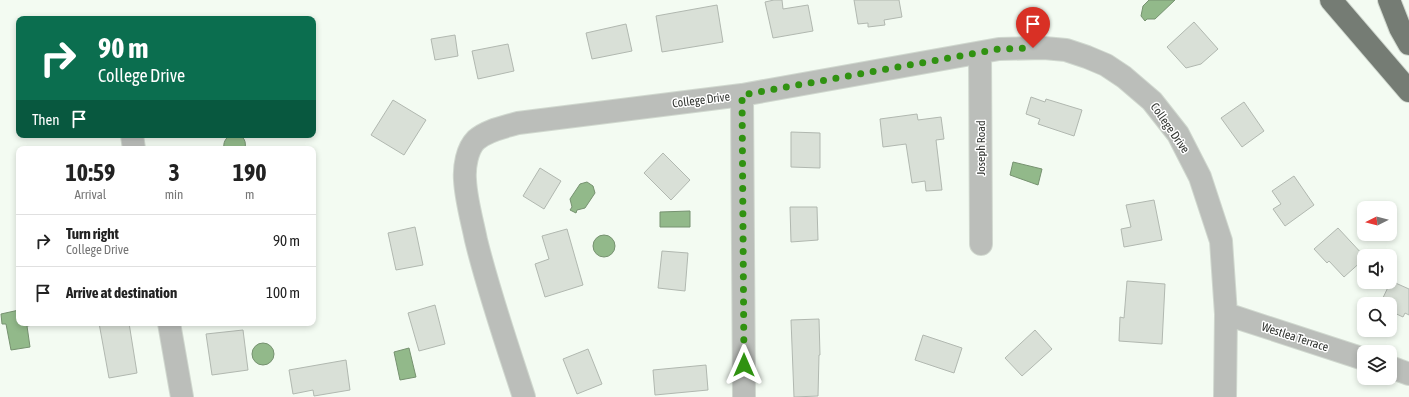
<!DOCTYPE html>
<style>
body{margin:0;font-family:"Asap Condensed",sans-serif;background:#f6f6f6;color:#222;height:100vh;display:flex;flex-direction:column;font-size:15px;white-space:nowrap}
*{box-sizing:border-box;margin:0}
p{font-size:13px;color:#767676}
.icon{flex:none;width:22px;height:22px;fill:none;stroke:currentColor;stroke-width:2;stroke-linecap:round;stroke-linejoin:round}
.map{position:relative;flex:1;overflow:hidden}
.sheet{position:absolute;left:16px;top:146px;width:300px;height:180px;display:flex;flex-direction:column;background:#fff;border-radius:8px;box-shadow:0 2px 6px #0003}
.sheet>*{flex:none}
.top-card{position:absolute;left:16px;top:16px;width:300px;height:122px;border-radius:8px;box-shadow:0 2px 6px #0003;background:#0b6e4f;color:#fff;overflow:hidden}
.needle{width:26px;rotate:264deg}
.controls{position:absolute;left:1357px;top:201px;display:grid;gap:8px}
.controls a{display:grid;place-items:center;width:40px;height:40px;border-radius:8px;background:#fff;box-shadow:0 2px 6px #0003;font-size:20px}
.pin{position:absolute;display:grid;place-items:center;width:34px;height:34px;color:#fff;margin:-41px -17px;border-radius:50% 50% 50% 0;rotate:-45deg;box-shadow:0 0 4px #0007}
.pin .icon{rotate:45deg}
.me{position:absolute;width:44px;margin:-22px;rotate:0deg;stroke-linejoin:round;filter:drop-shadow(0 0 3px #0008)}
.turn{display:flex;align-items:center;gap:14px;height:84px;padding:0 16px;font-size:18px}
.turn .icon{width:52px;height:52px;stroke-width:2.5}
.turn b{display:block;font-size:28px;line-height:34px}
.then{display:flex;align-items:center;height:38px;padding:0 16px;background:#0003;gap:8px;font-size:15px}
.eta{display:flex;justify-content:space-evenly;align-items:center;height:68px;text-align:center}
.eta b{font-size:24px;font-weight:700;line-height:28px}
ul{padding:0;list-style:none}
li{display:flex;align-items:center;gap:12px;height:52px;padding:0 16px;border-top:1px solid #e0e0e0}
li div{flex:1}
li b{display:block;font-size:15px}
li em{font-style:normal}
.map>svg:first-child{display:block}
.water{fill:#92b98a;stroke:#769270}
.building{fill:#d9e0d7;stroke:#b1b8b0}
.lines{fill:none;stroke-linecap:round;stroke-linejoin:round}
.minor-casing{stroke:#d0d8cf;stroke-width:24}
.highway-casing{stroke:#d0d8cf;stroke-width:24}
.minor{stroke:#bbbeba;stroke-width:22}
.highway{stroke:#757c74;stroke-width:22}
.route{stroke:#309211;stroke-width:7;stroke-dasharray:0 12.6}
.labels{text-anchor:middle;stroke-width:3;stroke-linejoin:round;paint-order:stroke}
.street-label{font-size:12px;fill:#333632;stroke:#fff}
</style>
<div class="map">
<svg width="1409" height="397" viewBox="0 0 1409 397">
<rect width="100%" height="100%" fill="#f3fbf2"/>
<path class="water" d="M1149,0H1175L1155,19H1147L1145,21L1141,16L1143,6Z
M231,135C241,135 247,137 245,149H224C223,143 225,138 231,135Z
M1013,162L1042,169L1038,185L1010,175Z
M587,182L593,186L595,193L585,208L577,210L576,213L570,210L572,207L570,199L580,184Z
M690,211V227H660V212Z
M593 246a11 11 0 1 1 22 0a11 11 0 1 1-22 0Z
M19,310V323H33V325L27,326L30,347L11,350L6,324H2L1,314Z
M252 354a11 11 0 1 1 22 0a11 11 0 1 1-22 0Z
M409,348L416,377L400,380L394,352Z"/>
<path class="building" d="M774,0H782L783,9L808,5L813,31L773,38L765,2Z
M854,0H899L902,17L884,20L885,25L868,27V23L858,24Z
M717,5L723,42L662,52L656,16Z
M1194,22L1218,49L1201,64L1186,68L1167,47Z
M626,24L632,51L592,59L586,33Z
M455,35L458,56L435,60L431,39Z
M508,44L514,71L478,79L472,51Z
M1031,97L1045,102L1046,99L1082,110L1074,136L1038,124L1040,119L1026,114Z
M393,100L426,120L404,155L371,135Z
M1244,102L1264,131L1242,147L1221,118Z
M917,114L918,120L941,117L944,139L936,140L942,190L926,191L925,181L912,183L906,144L883,147L880,119Z
M791,132L820,133V168L791,167Z
M663,153L690,180L671,200L644,173Z
M540,168L561,181L544,209L523,196Z
M1294,176L1314,205L1285,226L1273,209L1281,204L1272,191Z
M1154,200L1162,240L1124,247L1121,229L1131,227L1126,205Z
M790,207H817L818,240L791,242Z
M415,227L423,265L396,270L388,233Z
M1338,228L1364,256V259L1344,277L1329,261L1327,263L1314,249Z
M567,229L583,285L545,297L535,264L549,259L542,236Z
M662,251L688,253L685,291L658,288Z
M1127,281L1165,284L1162,344L1119,341L1120,317L1124,318Z
M1391,281L1409,289V315L1405,313L1403,317L1390,311V304H1380Z
M435,305L445,344L419,351L408,313Z
M819,319L820,355H819L818,396L794,397L791,320Z
M99,323H129L137,373L109,378Z
M243,330L248,370L212,375L206,334Z
M1035,330L1052,349L1022,376L1005,358Z
M923,335L962,348L954,373L915,360Z
M588,349L602,384L577,394L563,359Z
M346,360L350,390L314,396L313,390L293,394L289,370Z
M706,365L708,390L655,395L653,370Z"/>
<g class="lines">
<defs>
<path id="minor" d="M980,53L981,244
M742,95L744,397
M132,135L134,149
M1226,314L1364,359
M169,323L182,397
M1390,367L1409,374
M524,397C507,345 489,293 476,240C472,220 466,200 465,180C464,167 467,149 476,140C487,130 505,127 518,123L742,95L999,49L1044,48L1066,50L1087,57L1106,65L1124,77L1152,101L1178,134L1200,177L1221,241L1226,314L1225,397"/>
<path id="highway" d="M1331,0L1409,91
M1389,0L1400,28L1409,44"/>
</defs>
<use href="#minor" class="minor-casing"/>
<use href="#highway" class="highway-casing"/>
<use href="#minor" class="minor"/>
<use href="#highway" class="highway"/>
</g>
<g class="lines">
<path class="route" d="M744,365L742,95L999,49L1033,48"/>
</g>
<g class="labels">
<g class="street-label">
<text transform="translate(701 100) rotate(-7)" y="4">College Drive</text>
<text transform="translate(1170 128) rotate(55)" y="4">College Drive</text>
<text transform="translate(981 148) rotate(-90)" y="4">Joseph Road</text>
<text transform="translate(1295 337) rotate(18)" y="4">Westlea Terrace</text>
</g>
</g>
</svg>
<div class="controls">
<a><svg class="needle" viewBox="-14 -14 28 28"><path d="M0-13l5 13h-10z" fill="#e53935"/><path d="M0 13l5-13h-10z" fill="#767676"/></svg></a>
<a><svg class="icon" aria-label="sound" viewBox="0 0 24 24"><path d="M4 9h4l5-4v14l-5-4H4zM17 9q2 3 0 6"/></svg></a>
<a><svg class="icon" aria-label="search" viewBox="0 0 24 24"><circle cx="10" cy="10" r="6"/><path d="M15 15l6 6"/></svg></a>
<a><svg class="icon" aria-label="layers" viewBox="0 0 24 24"><path d="M12 4l9 5-9 5-9-5zM3 14l9 5 9-5"/></svg></a>
</div>
<div class="pin" style="left:1033px;top:48px;background:#d93025"><svg class="icon" aria-label="arrive" viewBox="0 0 24 24"><path d="M6 21V4h12l-3 4 3 4H6"/></svg></div>
<svg class="me" style="left:744px;top:365px" viewBox="-20 -20 40 40"><path d="M0-17L14 15 0 8-14 15z" fill="#309211" stroke="#fff" stroke-width="4"/></svg>
<div class="top-card">
<div class="turn"><svg class="icon" aria-label="right" viewBox="0 0 24 24"><path d="M7 20v-9h11M14 6l5 5-5 5"/></svg><div><b>90 m</b>College Drive</div></div>
<div class="then">Then<svg class="icon" aria-label="arrive" viewBox="0 0 24 24"><path d="M6 21V4h12l-3 4 3 4H6"/></svg></div>
</div>
<section class="sheet">
<div class="eta">
<div><b>10:59</b><p>Arrival</p></div>
<div><b>3</b><p>min</p></div>
<div><b>190</b><p>m</p></div>
</div>
<ul>
<li><svg class="icon" aria-label="right" viewBox="0 0 24 24"><path d="M7 20v-9h11M14 6l5 5-5 5"/></svg><div><b>Turn right</b><p>College Drive</p></div><em>90 m</em></li>
<li><svg class="icon" aria-label="arrive" viewBox="0 0 24 24"><path d="M6 21V4h12l-3 4 3 4H6"/></svg><div><b>Arrive at destination</b></div><em>100 m</em></li>
</ul>
</section>
</div>
